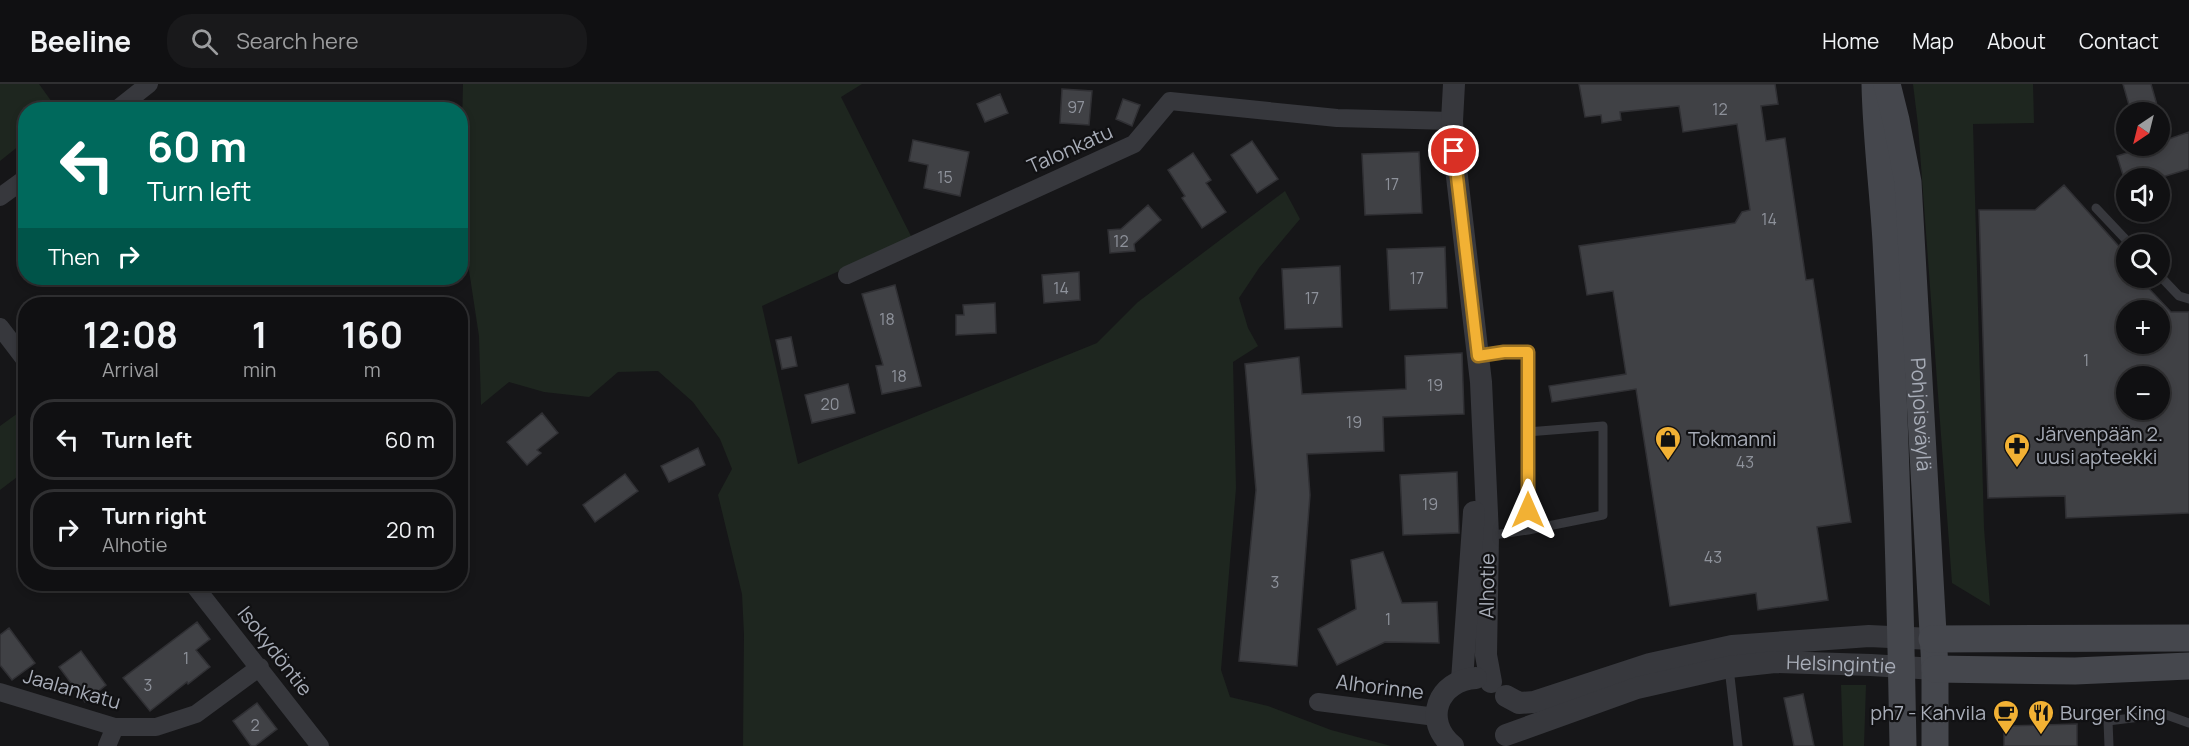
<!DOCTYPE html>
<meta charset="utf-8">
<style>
body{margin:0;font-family:Manrope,sans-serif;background:#19191b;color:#f1f3f6;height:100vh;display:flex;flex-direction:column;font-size:22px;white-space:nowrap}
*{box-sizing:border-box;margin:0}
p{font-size:20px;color:#9c9d9f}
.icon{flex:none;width:33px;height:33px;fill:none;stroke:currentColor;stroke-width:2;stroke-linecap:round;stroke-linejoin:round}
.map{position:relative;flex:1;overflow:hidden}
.side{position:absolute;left:18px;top:213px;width:450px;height:294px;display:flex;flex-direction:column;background:#101012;border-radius:24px;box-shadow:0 3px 9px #0003,0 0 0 2px #303032}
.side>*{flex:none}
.guide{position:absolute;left:18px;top:18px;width:450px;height:183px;border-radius:24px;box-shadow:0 3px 9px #0003,0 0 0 2px #303032;background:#00695c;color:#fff;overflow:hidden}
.needle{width:39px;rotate:215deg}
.fabs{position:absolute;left:2116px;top:18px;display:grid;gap:12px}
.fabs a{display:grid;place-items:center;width:54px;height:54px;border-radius:50%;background:#101012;box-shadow:0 3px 9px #0003,0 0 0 2px #303032;font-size:30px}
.pin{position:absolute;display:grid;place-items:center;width:51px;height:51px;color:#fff;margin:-26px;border:3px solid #fff;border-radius:50%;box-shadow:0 2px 6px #0007}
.me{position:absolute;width:66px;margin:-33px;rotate:0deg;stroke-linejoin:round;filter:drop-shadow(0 0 4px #0008)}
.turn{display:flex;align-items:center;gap:21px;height:126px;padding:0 30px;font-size:27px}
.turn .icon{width:78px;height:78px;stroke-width:2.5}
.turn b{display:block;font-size:42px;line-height:51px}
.then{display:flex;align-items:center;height:57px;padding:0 30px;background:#0003;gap:12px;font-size:22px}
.eta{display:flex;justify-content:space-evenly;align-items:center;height:102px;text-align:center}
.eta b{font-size:36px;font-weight:700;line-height:42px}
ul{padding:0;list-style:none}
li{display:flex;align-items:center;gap:18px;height:81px;margin:0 12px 9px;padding:0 18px;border:3px solid #303032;border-radius:24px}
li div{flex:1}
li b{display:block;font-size:22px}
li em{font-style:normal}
header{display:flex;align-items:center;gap:36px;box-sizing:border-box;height:84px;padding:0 30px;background:#101012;border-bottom:2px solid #303032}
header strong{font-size:28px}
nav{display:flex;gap:33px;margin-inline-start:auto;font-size:21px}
.search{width:420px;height:54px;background:#19191b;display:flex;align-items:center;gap:15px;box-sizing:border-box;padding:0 21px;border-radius:24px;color:#9c9d9f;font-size:22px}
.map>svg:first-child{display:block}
.green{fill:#1e261f}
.building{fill:#404145;stroke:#303034;stroke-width:1.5;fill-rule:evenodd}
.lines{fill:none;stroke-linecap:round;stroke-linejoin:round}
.service{stroke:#37383d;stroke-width:9}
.minor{stroke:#37383d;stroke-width:18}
.tertiary{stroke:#37383d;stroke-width:22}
.secondary{stroke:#45474d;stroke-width:27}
.route-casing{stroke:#9d7322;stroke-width:15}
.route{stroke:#f2b134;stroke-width:10}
.labels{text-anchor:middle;stroke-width:4.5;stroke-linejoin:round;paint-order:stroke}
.number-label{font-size:16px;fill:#8e929b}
.street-label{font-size:20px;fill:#a8adb8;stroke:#111113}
.poi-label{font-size:20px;fill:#a8adb8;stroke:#111113;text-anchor:start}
</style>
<header>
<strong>Beeline</strong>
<div class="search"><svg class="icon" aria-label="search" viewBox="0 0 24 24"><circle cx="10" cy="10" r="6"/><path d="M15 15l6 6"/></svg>Search here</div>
<nav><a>Home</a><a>Map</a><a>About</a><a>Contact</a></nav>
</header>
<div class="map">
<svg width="2189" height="662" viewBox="0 0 2189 662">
<rect width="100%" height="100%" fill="#161618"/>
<path class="green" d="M0,0H39L57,25L26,26L25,57L0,77Z
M463,0H862L841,13L912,154L762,222L798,380L1097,259L1138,218L1285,107L1300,135L1259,184L1239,214L1248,244L1258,262L1233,278L1236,404L1221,586L1230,613L1268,622L1331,646L1391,662H743L744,550L742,510L718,411L732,385L720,355L693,318L658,287L618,288L589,313L544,308L509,298L481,321L479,252L460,127Z
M1913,0H2033L2034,39L1973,40L1984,444L1990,522L1952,499L1918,41Z
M18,329L25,340V387L0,406V342Z
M1841,601H1866L1864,662H1843Z"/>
<path class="building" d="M1579,0H1775L1778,20L1761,22L1766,57L1785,54L1806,196L1813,195L1851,438L1817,443L1828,516L1758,526L1756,509L1670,522L1636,305L1552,318L1549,302L1626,290L1613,207L1587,211L1579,162L1735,139L1742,128L1750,126L1737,40L1683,48L1679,22L1620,28L1621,36L1602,39L1601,31L1585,33Z
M2123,0H2151L2159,28H2131Z
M1062,5L1092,7L1089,41L1060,39Z
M1000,10L1008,29L985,38L977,20Z
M1123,15L1140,21L1132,42L1116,35Z
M2189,48V85L2159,94H2124L2117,72L2149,62H2160V58Z
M913,56L969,68L960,112L924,104L928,81L909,77Z
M1252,57L1278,95L1257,109L1231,71Z
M1419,68L1422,129L1365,131L1362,70Z
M1193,69L1211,96L1206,99L1226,128L1202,144L1182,114L1185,112L1168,86Z
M2064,101L2124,168L2120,172L2127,180V194H2139L2171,228H2189V429L2066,434L2065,412L1988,414L1979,126H2035ZM2127,226H2160V260H2127ZM2127,292H2160V326H2127Z
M1148,121L1161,136L1134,160L1135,167L1110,169L1108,146L1121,145Z
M1445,163L1447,224L1390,226L1387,165Z
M1340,182L1342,243L1285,245L1282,185Z
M1079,188L1080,216L1044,219L1042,191Z
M895,201L921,302L882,310L876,282L883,281L862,210Z
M995,219L996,249L956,251V231H964L963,221Z
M791,253L797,282L782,285L776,256Z
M1462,269L1464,330L1383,333L1384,367L1307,370L1310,411L1297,582L1239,577L1256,406L1245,280L1299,273L1302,310L1406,305L1405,272Z
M848,300L855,329L812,339L805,311Z
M542,329L558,349L537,366L541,369L527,381L507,358Z
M698,364L705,381L669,398L661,382Z
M1457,388L1459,449L1403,451L1400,391Z
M625,390L638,407L595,438L583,421Z
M1383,468L1402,519L1437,518L1439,559L1385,558L1337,581L1318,545L1356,525L1351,476Z
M197,538L210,555L196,566L210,583L188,600L187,598L150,627L123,594Z
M9,544L35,579L12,596L0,581V551Z
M81,567L106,601L85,618L59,583Z
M1803,610L1814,662H1794L1784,614Z
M257,619L277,645L255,662H251L233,637Z
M2077,640V662H2004V642Z"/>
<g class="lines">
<path class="service" d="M2096,124L2130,160
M2160,192L2179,212L2189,215
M1478,272L1504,268H1528V446
M1487,452L1528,446L1603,431V342L1527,348
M1729,584L1738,662
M2109,662L2108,637L2164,630L2189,639"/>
<path class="minor" d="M116,26L149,0
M0,113L26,94
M847,191L1134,60L1170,17L1337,34L1452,37
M0,243L26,277
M193,500L320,662
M0,608L115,643H156L196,630L260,583
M1318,618L1436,633
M107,662L115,643"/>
<g class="tertiary">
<path d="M1454,0L1452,37L1454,67L1481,298L1488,451L1486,571L1491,598"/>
<path d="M1462,596L1474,428"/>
<path d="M1506,612L1519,619L1534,618L1650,580L1732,562L1869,552L1932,555"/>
<path id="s1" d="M1506,651L1637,604L1729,583L1775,578L1871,581L1935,585"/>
<path d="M1453,662C1422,637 1438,596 1476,594"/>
</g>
<g class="secondary">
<path d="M1875,0C1876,53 1883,105 1886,158C1895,326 1900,494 1903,662"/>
<path id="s2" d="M1887,0L1896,36L1908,98L1935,585V662"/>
<path d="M1932,555L2189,554"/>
<path d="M1935,585L2075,587L2189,582"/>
</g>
</g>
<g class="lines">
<defs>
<path id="route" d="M1454,67L1478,272L1504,268H1528V426"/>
</defs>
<use href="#route" class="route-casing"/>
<use href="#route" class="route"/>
</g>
<defs>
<symbol id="shop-pin" viewBox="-11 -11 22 30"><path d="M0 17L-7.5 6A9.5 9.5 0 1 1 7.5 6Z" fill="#f2b134" stroke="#111113"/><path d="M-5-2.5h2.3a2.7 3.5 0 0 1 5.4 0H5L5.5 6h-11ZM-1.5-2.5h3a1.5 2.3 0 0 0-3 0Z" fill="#111"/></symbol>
<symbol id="pharmacy-pin" viewBox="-11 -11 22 30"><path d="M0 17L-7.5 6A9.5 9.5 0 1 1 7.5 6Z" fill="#f2b134" stroke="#111113"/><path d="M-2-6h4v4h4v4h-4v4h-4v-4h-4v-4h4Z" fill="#111"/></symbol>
<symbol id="cafe-pin" viewBox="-11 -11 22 30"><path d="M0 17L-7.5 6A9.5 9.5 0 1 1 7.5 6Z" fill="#f2b134" stroke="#111113"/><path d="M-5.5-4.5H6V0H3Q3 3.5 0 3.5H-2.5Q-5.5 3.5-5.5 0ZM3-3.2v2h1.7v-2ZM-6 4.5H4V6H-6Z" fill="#111"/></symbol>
<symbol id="restaurant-pin" viewBox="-11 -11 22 30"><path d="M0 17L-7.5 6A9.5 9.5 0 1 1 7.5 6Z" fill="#f2b134" stroke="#111113"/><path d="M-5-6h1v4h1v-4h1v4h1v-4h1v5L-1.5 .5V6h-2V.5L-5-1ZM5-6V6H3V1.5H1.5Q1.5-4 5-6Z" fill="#111"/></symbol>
</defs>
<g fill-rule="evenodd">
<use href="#shop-pin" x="1653" y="340" width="30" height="40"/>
<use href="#pharmacy-pin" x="2002" y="347" width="30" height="40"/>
<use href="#cafe-pin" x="1991" y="614" width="30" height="40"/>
<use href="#restaurant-pin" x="2026" y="614" width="30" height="40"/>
</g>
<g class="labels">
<g class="number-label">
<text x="1076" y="29">97</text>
<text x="1720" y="31">12</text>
<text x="945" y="99">15</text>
<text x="1392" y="106">17</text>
<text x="1769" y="141">14</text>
<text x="1121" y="163">12</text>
<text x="1417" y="200">17</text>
<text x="1061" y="210">14</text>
<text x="1312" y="220">17</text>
<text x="887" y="241">18</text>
<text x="2086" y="282">1</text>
<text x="899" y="298">18</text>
<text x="1435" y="307">19</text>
<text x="830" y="326">20</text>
<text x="1354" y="344">19</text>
<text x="1745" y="384">43</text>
<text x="1430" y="426">19</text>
<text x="1713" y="479">43</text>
<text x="1275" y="504">3</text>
<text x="1388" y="541">1</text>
<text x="186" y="580">1</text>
<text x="148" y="607">3</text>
<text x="255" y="647">2</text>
</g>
<g class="street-label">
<text transform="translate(1070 65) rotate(-24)" y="7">Talonkatu</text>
<text dy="7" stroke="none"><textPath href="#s2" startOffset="333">Pohjoisväylä</textPath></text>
<text transform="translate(1487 502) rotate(-89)" y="7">Alhotie</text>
<text transform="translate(275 567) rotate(52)" y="7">Isokydöntie</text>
<text dy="7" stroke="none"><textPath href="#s1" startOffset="346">Helsingintie</textPath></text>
<text transform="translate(1380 603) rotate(7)" y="7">Alhorinne</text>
<text transform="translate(72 605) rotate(16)" y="7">Jaalankatu</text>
</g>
<g class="poi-label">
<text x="2036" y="357">Järvenpään 2.<tspan x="2036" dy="23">uusi apteekki</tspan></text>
<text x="1688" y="362">Tokmanni</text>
<text x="1986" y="636" text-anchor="end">ph7 - Kahvila</text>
<text x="2060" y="636">Burger King</text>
</g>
</g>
</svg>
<div class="fabs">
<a><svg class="needle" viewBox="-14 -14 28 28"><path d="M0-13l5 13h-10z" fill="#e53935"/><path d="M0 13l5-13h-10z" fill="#9c9d9f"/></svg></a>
<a><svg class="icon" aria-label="sound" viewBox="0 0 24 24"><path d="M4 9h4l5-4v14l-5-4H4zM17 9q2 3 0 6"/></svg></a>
<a><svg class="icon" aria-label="search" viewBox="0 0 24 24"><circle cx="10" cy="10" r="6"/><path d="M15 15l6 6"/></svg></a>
<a>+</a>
<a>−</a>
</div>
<div class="pin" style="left:1454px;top:67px;background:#d93025"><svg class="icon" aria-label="arrive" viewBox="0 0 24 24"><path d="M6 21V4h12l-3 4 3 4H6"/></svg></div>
<svg class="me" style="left:1528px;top:426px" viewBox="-20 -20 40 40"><path d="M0-17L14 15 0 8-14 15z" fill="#f2b134" stroke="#fff" stroke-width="4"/></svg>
<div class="guide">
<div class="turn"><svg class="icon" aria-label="left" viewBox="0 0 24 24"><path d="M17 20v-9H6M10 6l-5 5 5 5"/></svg><div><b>60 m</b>Turn left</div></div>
<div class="then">Then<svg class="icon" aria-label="right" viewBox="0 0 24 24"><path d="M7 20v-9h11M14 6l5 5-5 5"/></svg></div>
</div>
<section class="side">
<div class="eta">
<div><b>12:08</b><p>Arrival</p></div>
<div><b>1</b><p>min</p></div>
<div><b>160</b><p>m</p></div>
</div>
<ul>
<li><svg class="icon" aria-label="left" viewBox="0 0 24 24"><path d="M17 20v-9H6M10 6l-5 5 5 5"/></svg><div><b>Turn left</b></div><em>60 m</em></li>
<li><svg class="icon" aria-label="right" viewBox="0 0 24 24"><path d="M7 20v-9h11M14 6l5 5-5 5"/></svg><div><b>Turn right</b><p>Alhotie</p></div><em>20 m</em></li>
</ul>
</section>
</div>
